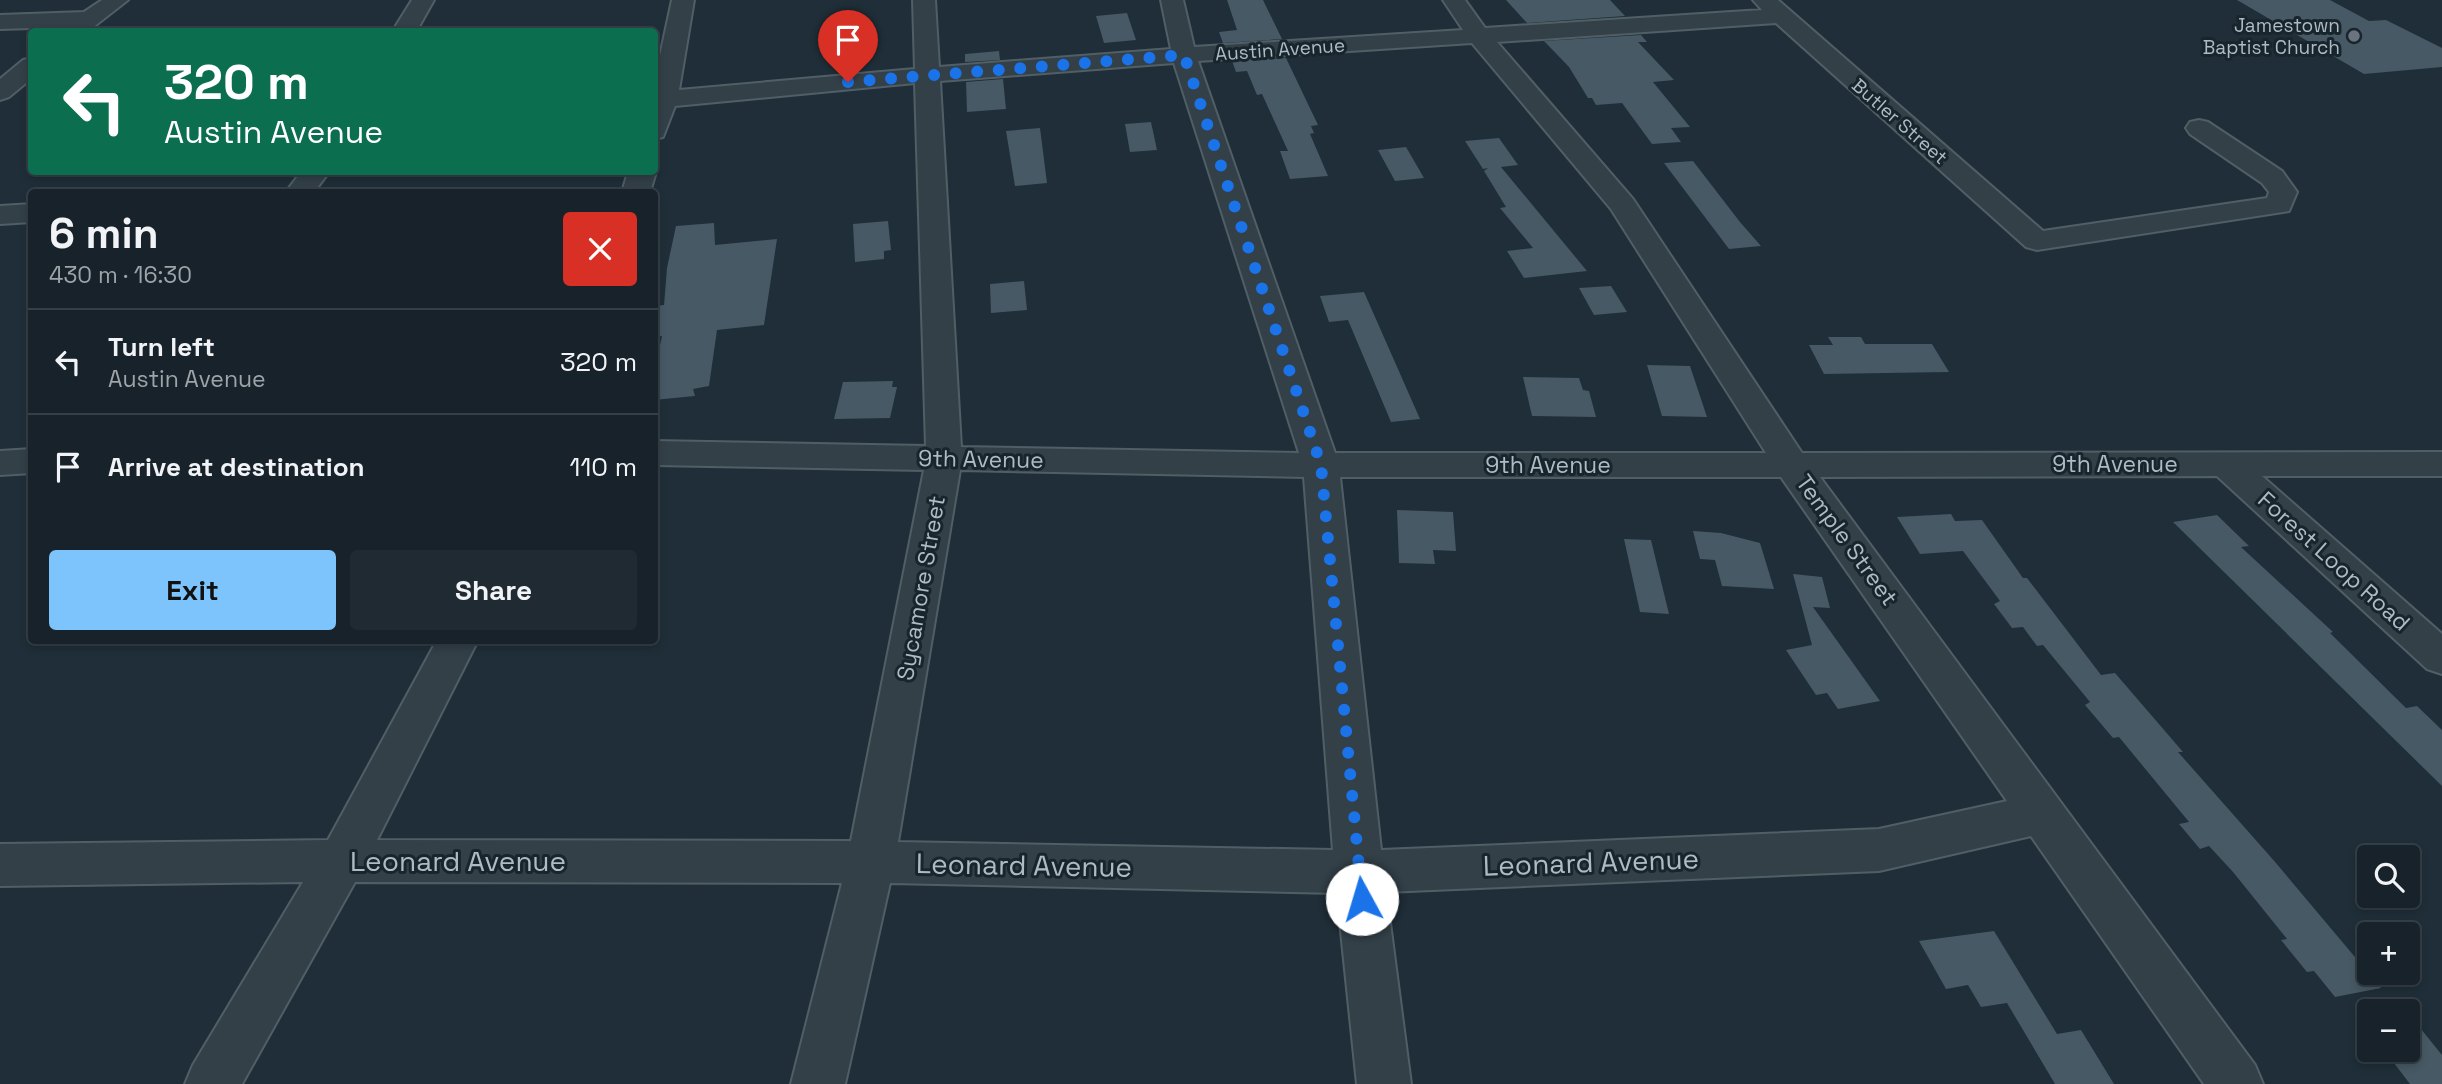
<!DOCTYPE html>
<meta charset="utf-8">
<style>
body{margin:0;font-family:"Space Grotesk",sans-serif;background:#202a32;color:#f1f3f6;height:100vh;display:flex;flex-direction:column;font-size:26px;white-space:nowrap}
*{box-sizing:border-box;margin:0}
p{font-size:23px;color:#9ea4a8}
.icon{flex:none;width:38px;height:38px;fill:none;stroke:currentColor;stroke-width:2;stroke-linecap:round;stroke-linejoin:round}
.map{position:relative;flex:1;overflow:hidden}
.drawer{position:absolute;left:28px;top:189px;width:630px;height:455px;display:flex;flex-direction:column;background:#17222a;border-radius:7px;box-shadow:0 4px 10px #0003,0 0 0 2px #363f47}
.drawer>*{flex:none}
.top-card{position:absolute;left:28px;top:28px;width:630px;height:147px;border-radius:7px;box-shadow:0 4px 10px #0003,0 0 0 2px #363f47;background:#0b6e4f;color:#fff;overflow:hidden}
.tools{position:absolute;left:2357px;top:845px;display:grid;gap:14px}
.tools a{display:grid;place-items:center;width:63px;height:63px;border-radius:7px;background:#17222a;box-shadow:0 4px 10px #0003,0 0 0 2px #363f47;font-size:35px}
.pin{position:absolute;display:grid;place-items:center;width:60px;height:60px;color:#fff;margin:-72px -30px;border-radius:50% 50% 50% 0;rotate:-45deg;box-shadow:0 0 7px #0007}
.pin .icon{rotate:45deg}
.me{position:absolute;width:77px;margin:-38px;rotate:354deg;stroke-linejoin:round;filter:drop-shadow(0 0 5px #0008)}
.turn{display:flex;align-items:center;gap:24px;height:147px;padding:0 21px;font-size:32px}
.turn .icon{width:91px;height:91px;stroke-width:2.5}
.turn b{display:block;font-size:49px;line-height:60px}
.round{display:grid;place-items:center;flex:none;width:74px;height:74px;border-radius:7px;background:#202a32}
.head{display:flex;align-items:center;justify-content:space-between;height:119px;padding:0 21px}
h1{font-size:42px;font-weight:700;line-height:52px}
.action{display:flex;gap:14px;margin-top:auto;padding:14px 21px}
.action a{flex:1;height:80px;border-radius:7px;background:#7cc4fb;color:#111;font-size:28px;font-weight:700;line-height:80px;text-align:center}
.action a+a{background:#202a32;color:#f1f3f6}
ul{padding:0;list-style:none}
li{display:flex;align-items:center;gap:21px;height:105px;padding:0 21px;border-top:2px solid #363f47}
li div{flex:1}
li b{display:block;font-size:26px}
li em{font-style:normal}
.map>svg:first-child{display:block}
.building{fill:#475964}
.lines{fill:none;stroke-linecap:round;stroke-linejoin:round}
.minor-casing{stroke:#505e66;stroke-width:4}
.minor{fill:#334048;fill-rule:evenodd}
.route{stroke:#1a73e8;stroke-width:12;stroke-dasharray:0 21.6}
.worship-dot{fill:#6b7280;stroke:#18252d;stroke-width:2.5}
.labels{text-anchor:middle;stroke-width:6;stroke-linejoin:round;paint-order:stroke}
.far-poi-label{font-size:19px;fill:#adbbc5;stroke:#18252d;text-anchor:end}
.far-street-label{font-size:19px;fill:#adbbc5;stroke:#18252d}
.street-label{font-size:23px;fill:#adbbc5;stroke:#18252d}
.near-street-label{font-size:28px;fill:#adbbc5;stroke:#18252d}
</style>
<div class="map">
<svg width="2442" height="1084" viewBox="0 0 2442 1084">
<rect width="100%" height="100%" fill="#1f2e38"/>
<path class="building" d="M1227,0H1263L1282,39L1223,43L1219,32L1237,30Z
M1506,0H1610L1625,16L1527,23Z
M2237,0H2330L2369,21L2386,20L2442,48V67L2364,74Z
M1127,13L1136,40L1104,43L1096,16Z
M1641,35L1647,42H1638L1674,80L1653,82L1690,127L1671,128L1681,142L1652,144L1622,103L1596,105L1592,98H1588L1569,67L1544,41Z
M999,51L1000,60L965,62V54Z
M1286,58L1318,125L1311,126L1314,133L1310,134L1328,176L1290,179L1280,151H1288L1262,94L1257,95L1247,71L1236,72L1232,61Z
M1003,79L1006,109L967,112L966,82Z
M1151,122L1157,150L1130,152L1125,124Z
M1040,128L1047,183L1015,186L1006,131Z
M1499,138L1518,165L1501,167L1587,271L1524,278L1507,251L1533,248L1500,208L1506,207L1484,171L1488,168L1483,169L1465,141Z
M1406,147L1413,159L1424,178L1395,181L1378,150Z
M1693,161L1740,222L1761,246L1729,249L1664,163Z
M888,221L891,250L884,251V259L855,262L853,224Z
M714,223L715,245L777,239L764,325L717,330L709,386L693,389L695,396L654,400V373L662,336L654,337V306L664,305L667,268L676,226Z
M1024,281L1027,310L991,313L990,284Z
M1611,286L1627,312L1594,315L1579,288Z
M1364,292L1420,419L1391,422L1348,320L1329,322L1320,296Z
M1828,337H1861L1865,344H1932L1949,372L1824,374L1809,345H1833Z
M1647,365L1690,366L1707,417L1662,416Z
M1523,377L1579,378L1583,390L1589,391L1596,417L1532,416Z
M893,381L892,387H897L890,418L834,419L843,382Z
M1397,510L1453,512L1456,551L1433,550L1435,564L1399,563Z
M1951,514L1955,521L1982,520L2023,578H2027L2101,675L2115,673L2183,752H2178L2276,863L2381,988L2335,997L2314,971L2307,972L2281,940L2287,939L2233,872L2209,846L2200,849L2179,824L2189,822L2119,737L2113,738L2085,705L2090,702L2043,645L2037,646L2023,627L2012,628L1994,604L2000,601L1963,551L1920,554L1897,517Z
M2217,515L2249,546L2241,547L2333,632L2330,633L2406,708L2417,706L2442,730V786L2173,522Z
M1693,531L1721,533L1760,543L1774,589L1722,586L1715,560L1700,559Z
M1624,539L1651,540L1669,614L1640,612Z
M1793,574L1822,577L1830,608L1813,607L1880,701L1838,709L1827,693L1816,695L1786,650L1812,645Z
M1994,931L2057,1034L2081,1030L2114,1084H2055L2007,1003L1981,1007L1968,985L1946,989L1919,941Z
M2408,1013L2442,1055V1084H2410L2384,1050H2408Z"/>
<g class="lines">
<defs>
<path id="minor" d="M102,0H128L87,32H60L63,27L0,29V15L84,12Z
M412,0H434L416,32H392Z
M672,0H694L679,90L915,69L913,0H935L939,67L1171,49L1161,0H1183L1194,47L1463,30L1443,0H1465L1485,28L1762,10L1753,0H1778L2043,231L2267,198L2269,192L2262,183L2190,134L2186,128L2190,122L2199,120L2208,122L2282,171L2297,192L2289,211L2037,250L2026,247L1776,23L1497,42L1633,199L1802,453L2442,452V476H2262L2442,634V674L2427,669L2217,476L1820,477L2255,1065L2263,1084H2204L2031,836L1879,871L1386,892L1411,1084H1357L1337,893L890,883L845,1084H791L842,883L355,882L242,1084H185L193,1065L303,882L0,886V844L328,840L437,640H478L377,840L851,841L924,470L654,465V441L926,446L915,83L675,106L663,137L654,139V84ZM1472,43L1611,209L1766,453H1335L1198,61ZM1174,63L1299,453L961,447L940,81ZM960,470L1304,477L1333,850L898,842ZM1340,477H1781L2007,801L1879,829L1381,850Z
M32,58V78L9,97L0,100V79L23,60Z
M654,170L656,172L650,192H622L628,172Z
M301,172H329L314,192H286Z
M32,204V222L0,224V206Z
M32,449V473L0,475V451Z"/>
</defs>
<use href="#minor" class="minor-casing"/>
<use href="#minor" class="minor"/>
</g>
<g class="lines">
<path class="route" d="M848,82L1184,55L1321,465L1362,899"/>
</g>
<circle class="worship-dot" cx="2354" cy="36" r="7"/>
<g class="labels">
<g class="far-poi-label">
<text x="2340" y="32">Jamestown<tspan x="2340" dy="22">Baptist Church</tspan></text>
</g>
<g class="far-street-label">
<text transform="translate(1280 49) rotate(-4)" y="7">Austin Avenue</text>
<text transform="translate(1900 121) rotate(41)" y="7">Butler Street</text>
</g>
<g class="street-label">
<text transform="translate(981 459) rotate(1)" y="8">9th Avenue</text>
<text x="2115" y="472">9th Avenue</text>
<text x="1548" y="473">9th Avenue</text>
<text transform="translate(1847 540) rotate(54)" y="8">Temple Street</text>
<text transform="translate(2334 561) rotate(42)" y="8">Forest Loop Road</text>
<text transform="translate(921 588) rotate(-80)" y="8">Sycamore Street</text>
</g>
<g class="near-street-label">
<text x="458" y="871">Leonard Avenue</text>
<text transform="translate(1591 862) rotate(-2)" y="10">Leonard Avenue</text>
<text transform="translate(1024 865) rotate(1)" y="10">Leonard Avenue</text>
</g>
</g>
</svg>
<div class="tools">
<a><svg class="icon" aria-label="search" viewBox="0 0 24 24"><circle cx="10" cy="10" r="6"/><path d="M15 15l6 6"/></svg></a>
<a>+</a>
<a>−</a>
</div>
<div class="pin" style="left:848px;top:82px;background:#d93025"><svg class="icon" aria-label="arrive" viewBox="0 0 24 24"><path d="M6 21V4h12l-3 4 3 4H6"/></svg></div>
<svg class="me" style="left:1362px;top:899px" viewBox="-20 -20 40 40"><circle r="19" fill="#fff"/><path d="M0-13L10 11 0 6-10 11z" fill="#1a73e8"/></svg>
<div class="top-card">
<div class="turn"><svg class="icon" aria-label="left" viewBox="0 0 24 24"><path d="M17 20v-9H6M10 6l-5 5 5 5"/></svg><div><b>320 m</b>Austin Avenue</div></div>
</div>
<section class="drawer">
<div class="head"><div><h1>6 min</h1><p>430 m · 16:30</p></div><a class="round" style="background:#d93025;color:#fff"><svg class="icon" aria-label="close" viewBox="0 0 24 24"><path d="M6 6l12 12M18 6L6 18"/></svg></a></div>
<ul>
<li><svg class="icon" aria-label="left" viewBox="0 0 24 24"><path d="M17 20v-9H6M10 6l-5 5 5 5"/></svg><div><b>Turn left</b><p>Austin Avenue</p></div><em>320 m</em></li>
<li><svg class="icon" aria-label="arrive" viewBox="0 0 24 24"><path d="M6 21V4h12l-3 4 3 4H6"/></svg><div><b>Arrive at destination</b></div><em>110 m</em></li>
</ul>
<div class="action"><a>Exit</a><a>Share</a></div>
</section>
</div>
